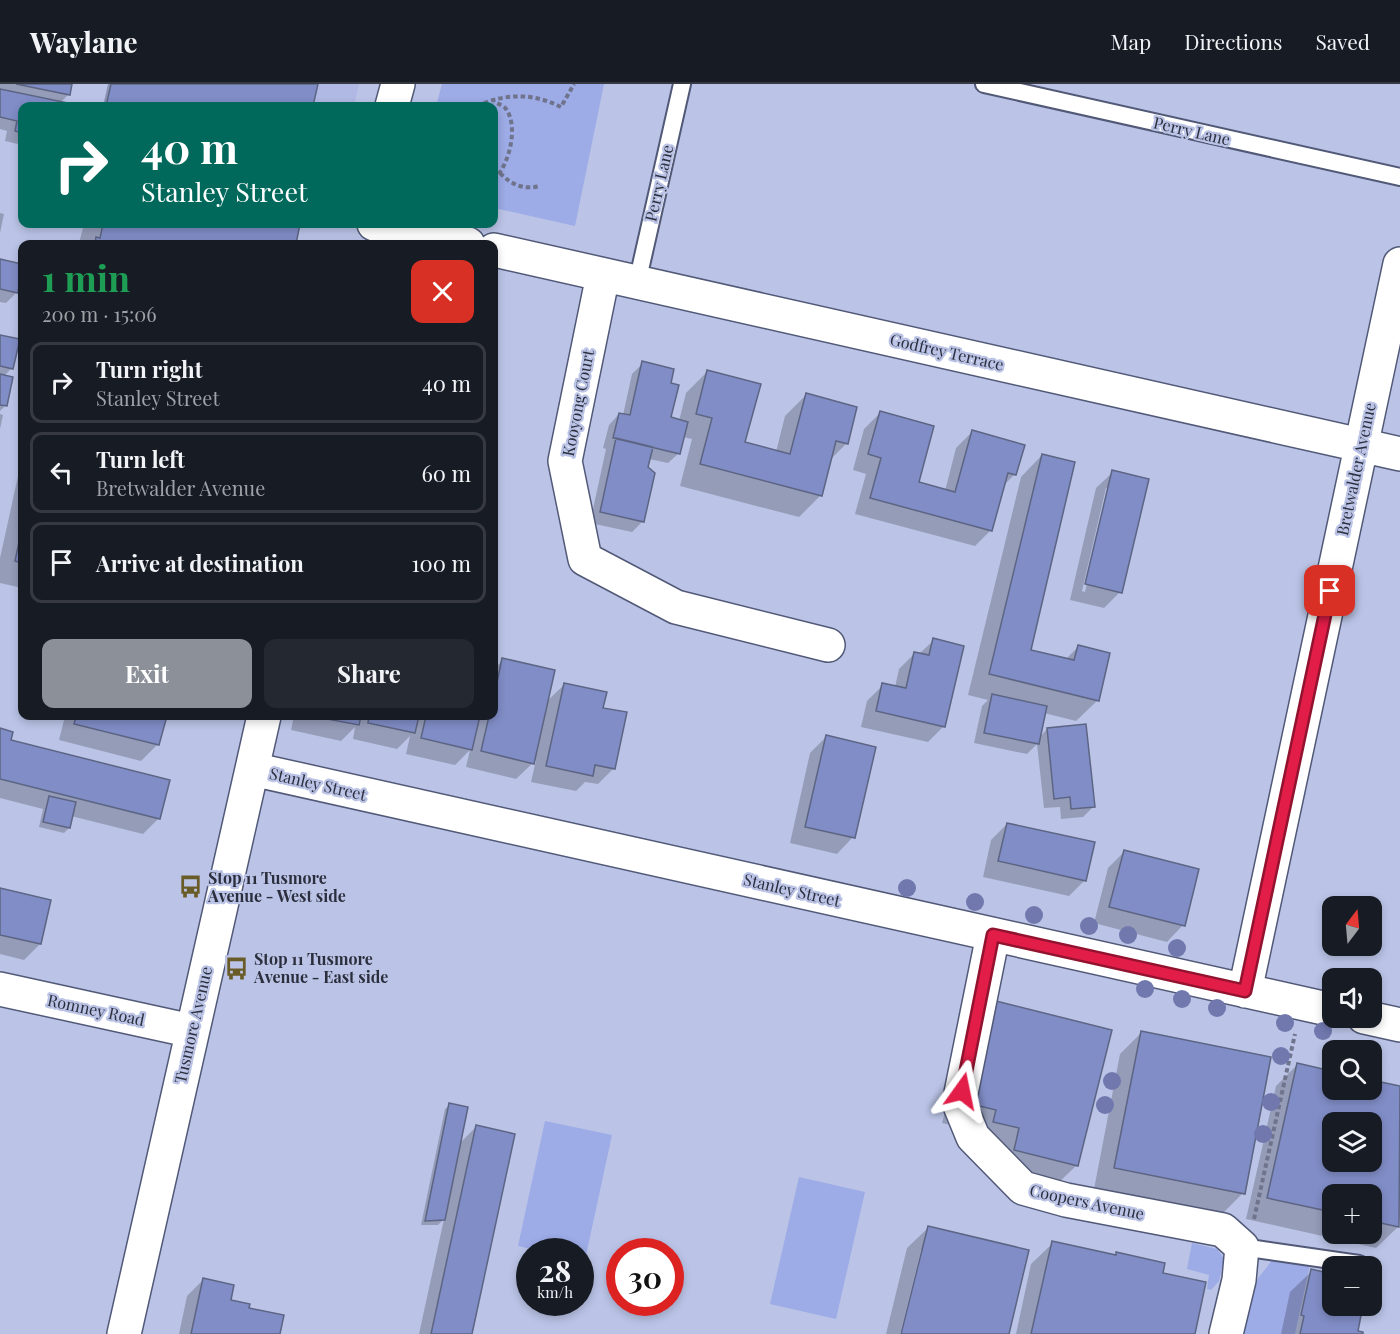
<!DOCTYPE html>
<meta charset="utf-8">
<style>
body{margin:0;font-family:"Playfair Display",serif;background:#242831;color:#f1f3f6;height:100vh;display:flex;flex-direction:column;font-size:22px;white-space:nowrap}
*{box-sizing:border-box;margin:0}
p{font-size:20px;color:#9ea1a6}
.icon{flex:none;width:33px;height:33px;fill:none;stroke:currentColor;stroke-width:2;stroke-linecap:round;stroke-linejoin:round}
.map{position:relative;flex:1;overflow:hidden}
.sheet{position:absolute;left:18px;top:156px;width:480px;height:480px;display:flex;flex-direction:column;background:#171b24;border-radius:12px;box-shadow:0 3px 9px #0003}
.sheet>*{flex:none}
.top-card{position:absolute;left:18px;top:18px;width:480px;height:126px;border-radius:12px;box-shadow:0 3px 9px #0003;background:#00695c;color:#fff;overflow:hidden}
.needle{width:39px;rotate:16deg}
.fabs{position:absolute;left:1322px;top:812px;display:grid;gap:12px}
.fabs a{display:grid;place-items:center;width:60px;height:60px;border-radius:12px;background:#171b24;box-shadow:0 3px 9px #0003;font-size:30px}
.speed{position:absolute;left:516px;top:1154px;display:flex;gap:12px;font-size:30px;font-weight:700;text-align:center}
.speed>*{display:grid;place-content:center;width:78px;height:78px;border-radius:50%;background:#171b24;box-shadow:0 3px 9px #0003;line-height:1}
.speed small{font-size:15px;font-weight:400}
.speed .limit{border:9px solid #d22;background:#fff;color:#111}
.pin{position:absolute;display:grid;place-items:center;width:51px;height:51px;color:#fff;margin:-26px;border-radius:12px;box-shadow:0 3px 9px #0006}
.me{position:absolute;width:66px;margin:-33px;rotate:12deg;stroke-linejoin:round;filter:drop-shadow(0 0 4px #0008)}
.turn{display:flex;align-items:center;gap:21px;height:126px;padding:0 24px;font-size:27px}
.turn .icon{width:78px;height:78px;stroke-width:2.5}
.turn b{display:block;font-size:42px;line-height:51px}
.round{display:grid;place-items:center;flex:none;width:63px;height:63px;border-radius:12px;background:#242831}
.head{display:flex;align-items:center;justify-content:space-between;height:102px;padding:0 24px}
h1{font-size:36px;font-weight:700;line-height:45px;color:#1e9e55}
.button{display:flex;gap:12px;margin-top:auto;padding:12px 24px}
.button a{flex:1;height:69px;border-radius:12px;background:#8c9099;color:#fff;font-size:24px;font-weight:700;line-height:69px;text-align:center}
.button a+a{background:#242831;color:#f1f3f6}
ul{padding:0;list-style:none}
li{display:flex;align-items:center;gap:18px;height:81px;margin:0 12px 9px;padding:0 12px;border:3px solid #363941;border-radius:12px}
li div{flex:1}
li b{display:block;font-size:22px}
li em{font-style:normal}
header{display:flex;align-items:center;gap:36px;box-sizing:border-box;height:84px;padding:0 30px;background:#171b24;border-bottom:2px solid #363941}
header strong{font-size:28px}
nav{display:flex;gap:33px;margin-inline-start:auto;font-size:21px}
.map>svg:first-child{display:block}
.built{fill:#afb9e3}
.green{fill:#9dabe6}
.shadow{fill:#0003;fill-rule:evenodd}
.building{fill:#808dc6;stroke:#5d6584;stroke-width:1.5;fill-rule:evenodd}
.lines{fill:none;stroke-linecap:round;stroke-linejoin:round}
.service-casing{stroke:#515977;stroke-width:20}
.minor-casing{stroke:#515977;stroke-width:36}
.path{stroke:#6f748c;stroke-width:4;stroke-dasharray:4.5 3;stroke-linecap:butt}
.service{stroke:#fff;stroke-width:16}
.minor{stroke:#fff;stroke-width:33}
.tree{fill:#7078ae}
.route-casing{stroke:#92132f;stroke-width:15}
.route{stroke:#e11d48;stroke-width:10}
.labels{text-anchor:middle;stroke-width:4.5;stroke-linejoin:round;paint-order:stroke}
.street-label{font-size:16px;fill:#2b2e3c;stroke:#bbc4e7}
.poi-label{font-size:16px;font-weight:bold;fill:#2b2e3c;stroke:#bbc4e7;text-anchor:start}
</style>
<header>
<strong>Waylane</strong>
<nav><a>Map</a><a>Directions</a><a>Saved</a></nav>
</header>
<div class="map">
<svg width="1400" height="1250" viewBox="0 0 1400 1250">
<rect width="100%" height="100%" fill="#bbc4e7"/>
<path class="built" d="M108,0H359L354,22H103Z"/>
<path class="green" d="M442,0H604L575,142L494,124V22H436Z
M545,1037L612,1051L585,1176H581L580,1167H541L518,1162Z
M799,1093L865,1108L836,1235L770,1220Z
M1192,1159L1217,1165L1224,1175L1219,1197L1211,1206L1207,1205L1209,1191L1187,1185Z
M1273,1175L1310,1181L1295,1250H1235L1243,1214Z"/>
<path class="shadow" d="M0,0H70L68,11L60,19L66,20V22H22V61L5,57L7,47L0,45Z
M108,0H316L311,22H103Z
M0,129L4,130L0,149Z
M84,140H299L294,160H83L79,159Z
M0,177L22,182L17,208L6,219L0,218Z
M0,252L12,284L4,292L6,321L0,327Z
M643,279L669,300L670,334L679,337L686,309L707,288L744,360L776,368L785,332L806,311L855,324L846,360L829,377L820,412L799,433L680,402L692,355L683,353L679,369L668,379L649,375L643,437L632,448L590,439L606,365L603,364L609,341L619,330L623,331L632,290Z
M880,329L917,399L945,407L956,364L972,348L1015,390L1002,403L991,446L975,462L855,430L866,390L853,386L864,345Z
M0,330L3,331L0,345Z
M1042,371L1029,567L1066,575L1079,562L1098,616L1076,637L1044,629L1039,654L1047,645L1094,722L1083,733L1061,735L1060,723L1044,724L1037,660L1027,670L974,659L982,622L988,616L968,611L1021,393Z
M22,374V504L0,499V474Z
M1113,388L1120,508L1104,524L1070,516L1096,404ZM1106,404H1109L1085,508L1082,507Z
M934,556L944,642L928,658L861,643L867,617L883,601L895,603L899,585L915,569L919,570Z
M503,576L546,618L564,601L602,625L614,684L598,700L585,698L576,707L531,698L536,676L516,695L466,683L470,666L455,681L406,670L410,652L397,665L353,655L355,643L341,657L291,646L294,632H494V585Z
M65,632H165L157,661L141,677L59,656Z
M0,646L9,657L159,734L143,750L71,732L69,744L64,749L39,743L43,725L0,714Z
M826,653L853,753L837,770L790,759L810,669Z
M1007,740L1085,796L1069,812L983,793L991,756Z
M1124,768L1183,841L1167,858L1094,839L1108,784Z
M0,806L40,860L24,876L0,870Z
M968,938L1077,1081L1055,1102L973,1059L976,1047L942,1039Z
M1141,949L1243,1109L1222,1130L1094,1105L1120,970Z
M1297,981L1332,989V1005H1371V997L1400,1004V1132L1398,1143L1376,1164L1246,1135L1276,1002ZM1332,1038H1371V1077H1332ZM1332,1110H1371V1149H1332Z
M450,1021L459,1060L476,1043L470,1250H419L444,1135L438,1141H421L445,1025Z
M929,1143L1007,1250H903L924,1166H921L900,1250H886L907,1164Z
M1053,1159L1115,1172L1117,1170L1161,1190L1193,1250H1016L1031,1180Z
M1312,1187L1332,1191V1221H1362L1356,1248L1361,1250H1281L1290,1208Z
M203,1196L230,1218L247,1225L278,1250H179L187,1212Z"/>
<path class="building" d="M16,0H72L70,11Z
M111,0H318L313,22H106Z
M0,5L68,19L67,22H22V49L15,47L17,37L0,33Z
M103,140H300L296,160H95L96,153L100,154Z
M0,175L22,180L18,209L0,205Z
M0,251L20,255L13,285L0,282Z
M642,277L674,285L671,299L679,301L671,333L688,338L680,370L613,354L619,329L630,331Z
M707,286L761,300L745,358L790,370L806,309L857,323L848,360L836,357L822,412L700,380L712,334L696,330Z
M0,290L13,293L7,322L0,321Z
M880,327L934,342L919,398L955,408L972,346L1025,361L1016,391L1008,389L992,447L870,414L881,374L868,370Z
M616,354L653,363L648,383L655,389L644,438L600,428Z
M1042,370L1075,378L1031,566L1074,576L1078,561L1110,569L1099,617L989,590Z
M1112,386L1149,395L1122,509L1085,500Z
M22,444V479L15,477Z
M933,554L964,562L945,643L876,627L882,599L906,604L914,568L929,571Z
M502,574L555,586L534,680L481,667L489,632H494V613Z
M564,599L607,608L603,624L627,628L615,685L595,681L593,692L546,682Z
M992,610L1047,622L1039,660L984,649Z
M76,632H167L159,661L74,640Z
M311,632H361L359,641Z
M369,632H419L415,649L368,639Z
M426,632H480L472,666L421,654Z
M1086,640L1095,723L1071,725L1070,713L1054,715L1047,644Z
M0,644L13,648L11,656L170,696L160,735L0,695Z
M826,651L876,663L855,754L805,743Z
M49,712L76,718L70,744L43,738Z
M1007,739L1095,758L1086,797L998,777Z
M1124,766L1199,785L1185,842L1109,823Z
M0,804L51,816L41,860L0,851Z
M988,915L1112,946L1078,1082L1014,1066L1019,1044L993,1038L996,1026L963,1018Z
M1141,947L1271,973L1245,1110L1114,1084Z
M1297,979L1332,987V1005H1371V996L1400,1002L1399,1143L1371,1137V1110H1332V1128L1267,1114ZM1332,1038H1371V1077H1332Z
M449,1019L468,1023L445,1136L425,1137Z
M476,1041L515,1050L472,1250H431Z
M928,1142L1029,1166L1009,1250H901Z
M1052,1157L1116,1171V1168L1165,1179L1163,1189L1206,1198L1195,1250H1031Z
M1311,1185L1332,1190V1221H1363L1358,1247L1363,1248V1250H1300L1304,1232L1301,1231Z
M203,1194L234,1201L231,1216L250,1220L249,1224L284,1231L280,1250H191Z"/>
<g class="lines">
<defs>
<path id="service" d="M984,0L1400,93
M637,199L682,0
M1242,1163L1359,1180"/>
<path id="minor" d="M392,22L398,0
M374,140L468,160
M494,166L1400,370
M603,191L565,377L585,475L676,523L828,561
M252,685L1332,926
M993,851L959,1019L973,1053L1023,1104L1066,1116L1223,1146L1242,1163L1239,1196L1226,1250
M0,905L192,947
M1245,907L1400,180
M1364,933L1400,941
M124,1250L264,632"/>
</defs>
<use href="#service" class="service-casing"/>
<use href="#minor" class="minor-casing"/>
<path class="path" d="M477,22C506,9 534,9 561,23L574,0
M500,89C512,101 523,106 540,102
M494,96C509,81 519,43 506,25C503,21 498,20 494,18
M1254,1135L1295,950"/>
<use href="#service" class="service"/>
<use href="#minor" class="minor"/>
</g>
<g class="tree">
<circle cx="907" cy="804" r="9"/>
<circle cx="975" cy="818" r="9"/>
<circle cx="1034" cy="831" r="9"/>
<circle cx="1089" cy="842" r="9"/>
<circle cx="1128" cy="851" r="9"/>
<circle cx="1177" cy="864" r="9"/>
<circle cx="1145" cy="905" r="9"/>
<circle cx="1182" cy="915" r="9"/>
<circle cx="1217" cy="924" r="9"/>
<circle cx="1285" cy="939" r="9"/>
<circle cx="1323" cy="947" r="9"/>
<circle cx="1281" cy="972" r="9"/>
<circle cx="1112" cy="997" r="9"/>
<circle cx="1271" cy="1018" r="9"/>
<circle cx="1105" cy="1021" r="9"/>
<circle cx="1263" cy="1050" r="9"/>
</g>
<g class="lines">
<defs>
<path id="route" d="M962,1007L993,851L1245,907L1330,507"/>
</defs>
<use href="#route" class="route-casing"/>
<use href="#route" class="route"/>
</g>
<defs>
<symbol id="bus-bare" viewBox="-9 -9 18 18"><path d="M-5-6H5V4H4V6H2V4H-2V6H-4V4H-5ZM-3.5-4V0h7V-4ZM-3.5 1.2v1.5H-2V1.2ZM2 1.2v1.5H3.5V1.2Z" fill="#6a5c29" stroke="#bbc4e7" stroke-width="2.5" paint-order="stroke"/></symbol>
</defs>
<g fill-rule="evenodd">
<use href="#bus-bare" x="174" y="786" width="33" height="33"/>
<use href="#bus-bare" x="220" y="868" width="33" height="33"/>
</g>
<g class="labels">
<g class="street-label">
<text transform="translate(1192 47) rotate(13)" y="6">Perry Lane</text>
<text transform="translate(659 99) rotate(-77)" y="6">Perry Lane</text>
<text transform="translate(947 268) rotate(13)" y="6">Godfrey Terrace</text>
<text transform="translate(578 319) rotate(-79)" y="6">Kooyong Court</text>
<text transform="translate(1356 385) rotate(-78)" y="6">Bretwalder Avenue</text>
<text transform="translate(318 700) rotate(13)" y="6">Stanley Street</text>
<text transform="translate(792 806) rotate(13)" y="6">Stanley Street</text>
<text transform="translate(96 926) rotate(12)" y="6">Romney Road</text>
<text transform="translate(193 941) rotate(-77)" y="6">Tusmore Avenue</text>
<text transform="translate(1087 1118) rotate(12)" y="6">Coopers Avenue</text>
</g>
<g class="poi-label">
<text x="208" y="800">Stop 11 Tusmore<tspan x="208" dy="18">Avenue - West side</tspan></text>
<text x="254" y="881">Stop 11 Tusmore<tspan x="254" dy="18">Avenue - East side</tspan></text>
</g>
</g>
</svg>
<div class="fabs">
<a><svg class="needle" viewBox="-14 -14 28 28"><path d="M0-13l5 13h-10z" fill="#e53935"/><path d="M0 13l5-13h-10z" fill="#9ea1a6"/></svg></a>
<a><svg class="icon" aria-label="sound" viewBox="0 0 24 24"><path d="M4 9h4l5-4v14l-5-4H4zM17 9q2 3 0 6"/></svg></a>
<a><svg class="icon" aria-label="search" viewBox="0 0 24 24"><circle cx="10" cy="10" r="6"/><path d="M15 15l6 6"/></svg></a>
<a><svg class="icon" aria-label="layers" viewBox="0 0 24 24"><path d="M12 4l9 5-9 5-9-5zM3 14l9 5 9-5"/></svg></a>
<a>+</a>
<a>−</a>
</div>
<div class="speed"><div>28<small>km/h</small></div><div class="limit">30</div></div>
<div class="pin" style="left:1330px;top:507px;background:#d93025"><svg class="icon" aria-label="arrive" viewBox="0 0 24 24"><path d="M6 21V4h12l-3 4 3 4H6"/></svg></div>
<svg class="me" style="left:962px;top:1007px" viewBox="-20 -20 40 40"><path d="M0-17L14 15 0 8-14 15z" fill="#e11d48" stroke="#fff" stroke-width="4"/></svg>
<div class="top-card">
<div class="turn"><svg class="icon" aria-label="right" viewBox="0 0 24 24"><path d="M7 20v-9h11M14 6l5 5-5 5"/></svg><div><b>40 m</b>Stanley Street</div></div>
</div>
<section class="sheet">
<div class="head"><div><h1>1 min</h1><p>200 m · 15:06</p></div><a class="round" style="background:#d93025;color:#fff"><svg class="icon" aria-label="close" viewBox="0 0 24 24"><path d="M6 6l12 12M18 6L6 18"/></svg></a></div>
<ul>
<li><svg class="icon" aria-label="right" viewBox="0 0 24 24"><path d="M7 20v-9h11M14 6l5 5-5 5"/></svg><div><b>Turn right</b><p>Stanley Street</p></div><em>40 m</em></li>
<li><svg class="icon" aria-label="left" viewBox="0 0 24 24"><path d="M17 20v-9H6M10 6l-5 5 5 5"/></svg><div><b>Turn left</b><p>Bretwalder Avenue</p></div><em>60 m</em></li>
<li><svg class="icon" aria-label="arrive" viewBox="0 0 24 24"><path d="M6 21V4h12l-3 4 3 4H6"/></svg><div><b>Arrive at destination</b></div><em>100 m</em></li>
</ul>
<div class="button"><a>Exit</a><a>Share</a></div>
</section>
</div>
